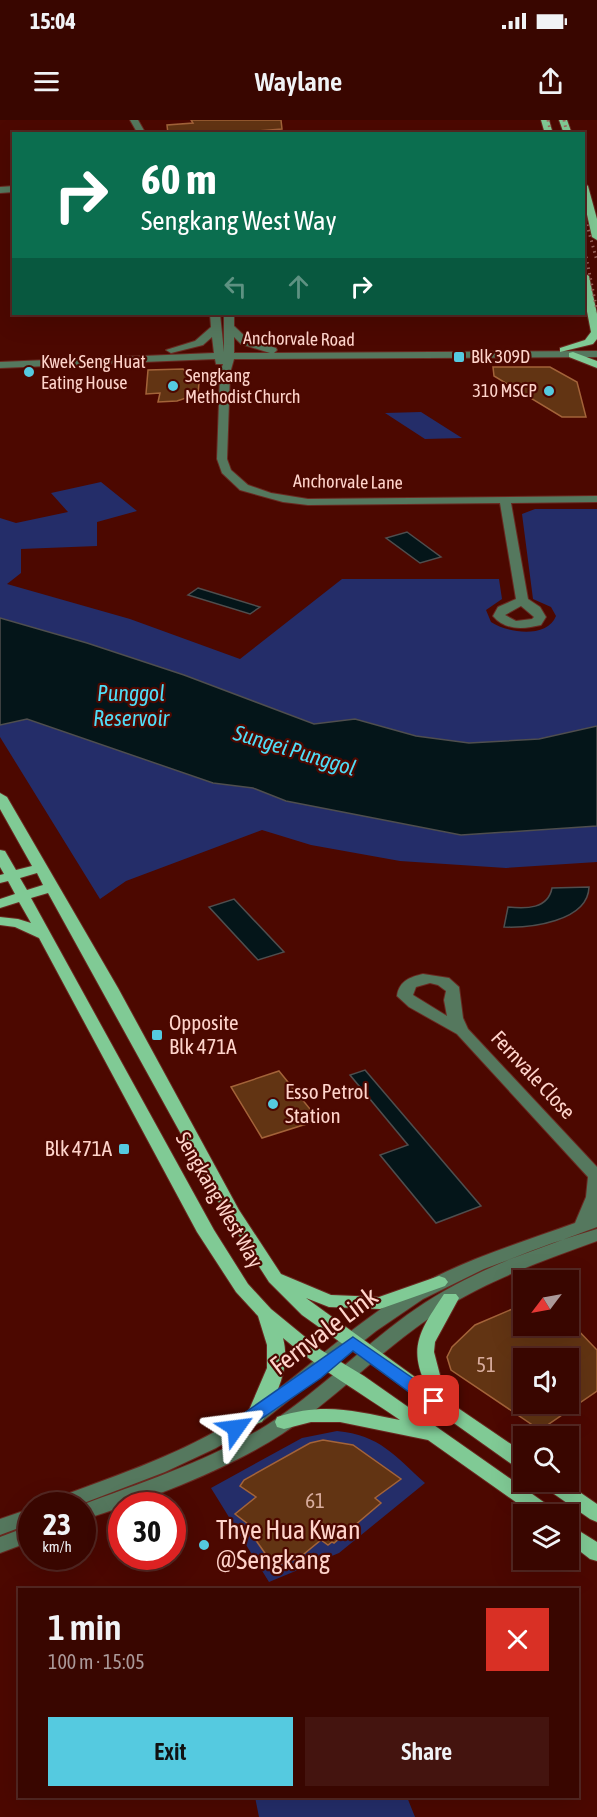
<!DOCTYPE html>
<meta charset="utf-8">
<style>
body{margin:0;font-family:"Asap Condensed",sans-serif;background:#44140f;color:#f1f3f6;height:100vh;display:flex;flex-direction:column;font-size:22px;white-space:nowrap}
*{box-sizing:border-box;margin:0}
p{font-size:20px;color:#ab9999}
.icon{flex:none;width:33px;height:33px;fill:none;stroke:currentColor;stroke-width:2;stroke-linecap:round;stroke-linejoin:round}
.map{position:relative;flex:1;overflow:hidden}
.sheet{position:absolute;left:18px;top:1468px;width:561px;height:210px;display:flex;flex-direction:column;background:#390600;border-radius:0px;box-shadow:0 6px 24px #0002,0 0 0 2px #532722}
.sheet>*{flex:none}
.banner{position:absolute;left:12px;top:12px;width:573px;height:183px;border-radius:0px;box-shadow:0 6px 24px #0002,0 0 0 2px #532722;background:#0b6e4f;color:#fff;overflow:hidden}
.needle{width:39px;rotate:238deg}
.fabs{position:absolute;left:513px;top:1150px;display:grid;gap:12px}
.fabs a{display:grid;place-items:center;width:66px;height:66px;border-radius:0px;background:#390600;box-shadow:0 6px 24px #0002,0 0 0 2px #532722;font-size:30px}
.speed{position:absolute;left:18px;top:1372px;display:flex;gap:12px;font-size:30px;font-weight:700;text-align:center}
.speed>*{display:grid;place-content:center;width:78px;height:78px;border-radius:50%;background:#390600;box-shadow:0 6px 24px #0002,0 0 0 2px #532722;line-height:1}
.speed small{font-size:15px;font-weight:400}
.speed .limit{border:9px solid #d22;background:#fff;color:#111}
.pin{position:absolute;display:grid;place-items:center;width:51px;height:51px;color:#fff;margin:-26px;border-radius:12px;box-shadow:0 3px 9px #0006}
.me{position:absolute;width:66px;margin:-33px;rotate:59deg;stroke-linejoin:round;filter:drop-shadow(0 0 4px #0008)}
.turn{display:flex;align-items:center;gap:21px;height:126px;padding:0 30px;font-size:27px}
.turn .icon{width:78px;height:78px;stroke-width:2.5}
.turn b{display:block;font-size:42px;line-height:51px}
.lanes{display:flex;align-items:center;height:57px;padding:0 30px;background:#0003;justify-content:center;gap:30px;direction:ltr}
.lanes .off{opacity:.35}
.round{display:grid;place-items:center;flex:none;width:63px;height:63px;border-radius:0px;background:#44140f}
.summary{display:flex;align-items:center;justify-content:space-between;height:102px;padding:0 30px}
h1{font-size:36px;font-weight:600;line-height:45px}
.cta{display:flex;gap:12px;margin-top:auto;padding:12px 30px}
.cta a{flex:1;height:69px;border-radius:0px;background:#55cae0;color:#111;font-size:24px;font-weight:600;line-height:69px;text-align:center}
.cta a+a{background:#44140f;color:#f1f3f6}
.status{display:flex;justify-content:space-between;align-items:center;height:42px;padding:0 30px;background:#390600;direction:ltr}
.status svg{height:16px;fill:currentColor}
header{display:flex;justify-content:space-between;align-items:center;height:78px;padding:0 30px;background:#390600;font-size:27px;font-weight:600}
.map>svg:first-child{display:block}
.green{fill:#242d69}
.water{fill:#041519;stroke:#4f4e4e;stroke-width:1.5}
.building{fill:#623413;stroke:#a36339;stroke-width:1.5;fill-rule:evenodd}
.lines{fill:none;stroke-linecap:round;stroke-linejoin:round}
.minor-casing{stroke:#692920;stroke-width:2}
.major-casing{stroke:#692920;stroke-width:2}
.minor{fill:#55785e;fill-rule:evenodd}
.major{fill:#80ca95;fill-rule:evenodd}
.rail{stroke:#9d645c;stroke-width:3;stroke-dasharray:1.5 4;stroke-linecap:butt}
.route{fill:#1a73e8;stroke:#114b97;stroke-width:1.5}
.poi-dot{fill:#55cae0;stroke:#4c0800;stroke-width:2}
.labels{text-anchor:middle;stroke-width:4.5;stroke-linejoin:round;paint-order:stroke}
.far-street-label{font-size:18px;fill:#ffd4cb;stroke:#4c0800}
.far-poi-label{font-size:18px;fill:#ffd4cb;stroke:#4c0800;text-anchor:start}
.poi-label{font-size:21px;fill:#ffd4cb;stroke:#4c0800;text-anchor:start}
.street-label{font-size:21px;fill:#ffd4cb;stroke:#4c0800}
.near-number-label{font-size:21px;fill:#d8ac9d}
.water-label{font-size:22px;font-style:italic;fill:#4fddf7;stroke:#4c0800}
.near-street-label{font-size:26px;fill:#ffd4cb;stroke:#4c0800}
.near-poi-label{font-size:26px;fill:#ffd4cb;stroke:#4c0800;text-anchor:start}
</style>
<div class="status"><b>15:04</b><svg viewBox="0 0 49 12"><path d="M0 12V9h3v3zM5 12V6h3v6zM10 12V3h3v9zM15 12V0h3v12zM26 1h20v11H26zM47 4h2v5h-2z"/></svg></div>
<header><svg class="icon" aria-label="menu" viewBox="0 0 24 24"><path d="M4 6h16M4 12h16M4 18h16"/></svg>Waylane<svg class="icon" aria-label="share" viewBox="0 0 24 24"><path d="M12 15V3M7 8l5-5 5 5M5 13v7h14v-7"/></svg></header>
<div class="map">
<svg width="597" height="1697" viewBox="0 0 597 1697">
<rect width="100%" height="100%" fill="#4c0800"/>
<path class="green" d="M421,292L462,318L425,319L385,293Z
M101,362L137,391L97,402V426L21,429V453L7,464L130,499L240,539L342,459H499L502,479L486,490L491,502C507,513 547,519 556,496L551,487L533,479L522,394L535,389H597V742L506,748L400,741L311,725L262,710L126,761L100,779L0,617V398L16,403L68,392L51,373Z
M337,1311C380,1315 395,1336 425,1363L339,1433L269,1462L211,1368L302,1318Z
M255,1677H407L415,1697H259Z"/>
<path class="water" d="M407,412L441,437L420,443L386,418Z
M198,468L260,487L250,494L188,475Z
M0,498L87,523L184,555L314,604L355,599L416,616L469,623L539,619L597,606V706L461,715L286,681L253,668L213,663L27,599L0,605Z
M589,767C588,802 529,808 504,807L508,787C526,789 548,789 552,768Z
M234,779L284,832L258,840L209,787Z
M365,950L481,1086L436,1103L380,1035L408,1025L350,955Z"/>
<path class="building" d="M191,0H281L282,9L220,14H168L167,5L193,3Z
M493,247H550L577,262L586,297H562L494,256Z
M183,249L199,263L198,274L177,281L158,282L160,273L146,274L148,250Z
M279,951L319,1000L262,1018L231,967Z
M524,1184V1206H574L597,1230V1271L540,1310L451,1250L447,1237L452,1227L475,1205ZM524,1239H568V1284H524Z
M323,1320L353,1325L401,1359L375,1378L381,1383L334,1423L332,1422L328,1425L321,1420L299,1438L274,1446L255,1419L261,1414L235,1394L256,1377L240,1366L244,1360L310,1323Z"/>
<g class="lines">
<defs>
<path id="minor" d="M130,0H138L146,14H138Z
M14,66V72L0,73V67Z
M210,194H220L224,232V194H234V206L249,220L276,228L277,230L274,233L597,231V237L234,239L230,253L227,339L231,350L248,365L271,373L308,379L597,376V382L511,383L528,479L540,487L546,497L541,505C524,509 506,511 493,496L498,487L516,479L500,383L308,385L283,382L240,370L222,353L217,339L220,253L223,244H216L215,239L0,248V242L214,233L212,217L203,225L171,233L166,230L195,221L211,207ZM234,217L241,224L270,233H234ZM521,486L534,497L532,499L516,501L505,495Z
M423,854L449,858L459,867L463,898L468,909L597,1047V1107L484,1149L423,1179L376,1211L264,1300L216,1328L165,1352L76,1386H45L48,1381C109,1358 172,1338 228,1304C293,1265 345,1208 411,1170C462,1140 520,1123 575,1103L586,1077L588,1057L457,914L409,887L397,876C399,861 410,857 423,854ZM430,863L438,865L446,871L444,880L447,896L413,875L416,867Z
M597,1109V1121C536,1143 474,1165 421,1204C373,1238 332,1281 282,1314C225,1351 147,1380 82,1400V1386H79C143,1362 209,1341 267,1305C317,1273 359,1230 407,1195C462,1155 532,1128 597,1109Z
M32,1388V1403L0,1415V1399Z
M32,1405V1421L0,1433V1417Z"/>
<path id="major" d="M541,0H549L553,14H545Z
M559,0H567L572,14H564Z
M584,63L588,66L597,99V120L592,117L584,81Z
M584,153L589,156L597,194V219L593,224L560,232V228L585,220L591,212L584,176Z
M573,232L597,241V248L569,237V233Z
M0,673L7,677L118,868L239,1090L281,1154L331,1175L379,1177L439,1156L445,1158L448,1162L445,1166L380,1189L329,1187L306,1178L426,1265C407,1226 422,1208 444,1174H456L459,1178L435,1222L434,1232L440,1255L455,1286L524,1333V1350L517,1348L302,1195L269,1162L224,1092L48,773L31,778L214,1110L248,1164L271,1189L321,1230L364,1256L555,1390L558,1395H534L428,1320L340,1302H311L284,1309L277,1307L275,1302L277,1297C325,1282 353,1291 400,1300C361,1273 319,1249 283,1218C291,1249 276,1275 262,1302L255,1304L248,1302L246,1297L267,1248V1225L258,1196L236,1172L197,1112L39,818L15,807L0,805V797L18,799L31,803L19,782L0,788V779L15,774L8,761L0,763V755L4,754L0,747V730L5,731L16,750L32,746L0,689ZM37,753L43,765L27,770L20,758Z
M541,1362H565L597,1384V1402L590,1399L544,1367Z
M568,1404L597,1422V1441L590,1439L568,1422Z"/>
</defs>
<use href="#minor" class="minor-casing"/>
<use href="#major" class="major-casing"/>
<use href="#minor" class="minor"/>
<use href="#major" class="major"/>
<path class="rail" d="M548,0L551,14
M564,0L567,14
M584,94L597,141
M584,126L597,191"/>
</g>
<path class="route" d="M353,1217L440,1277L442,1281L440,1286H428L353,1231L321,1258L242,1312H230L227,1308L230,1303Z"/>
<g class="poi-dot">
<rect x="453" y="231" width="12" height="12" rx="3"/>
<circle cx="29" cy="252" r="6"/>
<circle cx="173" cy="266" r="6"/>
<circle cx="549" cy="271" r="6"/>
<rect x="151" y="909" width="12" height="12" rx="3"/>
<circle cx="273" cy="984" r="6"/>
<rect x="118" y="1023" width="12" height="12" rx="3"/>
<circle cx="204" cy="1425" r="6"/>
</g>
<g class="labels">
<g class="far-street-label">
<text transform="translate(299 219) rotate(1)" y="6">Anchorvale Road</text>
<text transform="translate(348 362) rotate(1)" y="6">Anchorvale Lane</text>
</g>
<g class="far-poi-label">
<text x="471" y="243">Blk 309D</text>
<text x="41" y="248">Kwek Seng Huat<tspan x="41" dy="21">Eating House</tspan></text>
<text x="185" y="262">Sengkang<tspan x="185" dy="21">Methodist Church</tspan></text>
<text x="537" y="277" text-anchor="end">310 MSCP</text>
</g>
<g class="poi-label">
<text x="169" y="910">Opposite<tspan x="169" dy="24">Blk 471A</tspan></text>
<text x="285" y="979">Esso Petrol<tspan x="285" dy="24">Station</tspan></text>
<text x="112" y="1036" text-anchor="end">Blk 471A</text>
</g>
<g class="street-label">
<text transform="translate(533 955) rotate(47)" y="7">Fernvale Close</text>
<text transform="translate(219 1080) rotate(60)" y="7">Sengkang West Way</text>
</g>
<g class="near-number-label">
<text x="486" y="1252">51</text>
<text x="315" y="1388">61</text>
</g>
<g class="water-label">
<text x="131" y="581">Punggol<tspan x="131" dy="25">Reservoir</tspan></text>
<text transform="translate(295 630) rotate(17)" y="8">Sungei Punggol</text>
</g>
<g class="near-street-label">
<text transform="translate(324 1211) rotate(-37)" y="9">Fernvale Link</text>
</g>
<g class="near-poi-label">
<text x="216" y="1419">Thye Hua Kwan<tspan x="216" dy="30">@Sengkang</tspan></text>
</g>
</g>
</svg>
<div class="fabs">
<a><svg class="needle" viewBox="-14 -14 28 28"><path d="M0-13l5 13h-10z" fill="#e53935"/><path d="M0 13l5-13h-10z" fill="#ab9999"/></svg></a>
<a><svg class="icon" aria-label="sound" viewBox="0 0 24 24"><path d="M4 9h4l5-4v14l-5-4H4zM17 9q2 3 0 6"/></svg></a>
<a><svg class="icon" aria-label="search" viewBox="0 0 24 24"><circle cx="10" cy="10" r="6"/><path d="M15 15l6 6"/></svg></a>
<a><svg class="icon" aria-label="layers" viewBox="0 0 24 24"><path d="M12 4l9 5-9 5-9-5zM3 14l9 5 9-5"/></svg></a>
</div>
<div class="speed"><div>23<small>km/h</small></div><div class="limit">30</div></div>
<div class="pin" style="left:434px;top:1281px;background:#d93025"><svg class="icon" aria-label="arrive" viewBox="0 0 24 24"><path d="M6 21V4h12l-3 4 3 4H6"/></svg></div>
<svg class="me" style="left:236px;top:1308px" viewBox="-20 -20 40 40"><path d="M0-17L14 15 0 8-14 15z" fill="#1a73e8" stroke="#fff" stroke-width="4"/></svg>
<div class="banner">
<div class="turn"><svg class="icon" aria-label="right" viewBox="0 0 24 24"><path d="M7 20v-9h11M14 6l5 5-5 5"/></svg><div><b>60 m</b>Sengkang West Way</div></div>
<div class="lanes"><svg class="icon off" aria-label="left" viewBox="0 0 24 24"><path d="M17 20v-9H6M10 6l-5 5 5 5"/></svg><svg class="icon off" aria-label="ahead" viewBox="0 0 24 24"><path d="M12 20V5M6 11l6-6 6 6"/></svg><svg class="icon" aria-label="right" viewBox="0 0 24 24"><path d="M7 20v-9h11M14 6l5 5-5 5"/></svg></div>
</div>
<section class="sheet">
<div class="summary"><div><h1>1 min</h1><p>100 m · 15:05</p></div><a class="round" style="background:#d93025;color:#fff"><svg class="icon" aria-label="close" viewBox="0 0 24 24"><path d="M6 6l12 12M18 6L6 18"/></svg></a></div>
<div class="cta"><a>Exit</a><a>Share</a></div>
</section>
</div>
